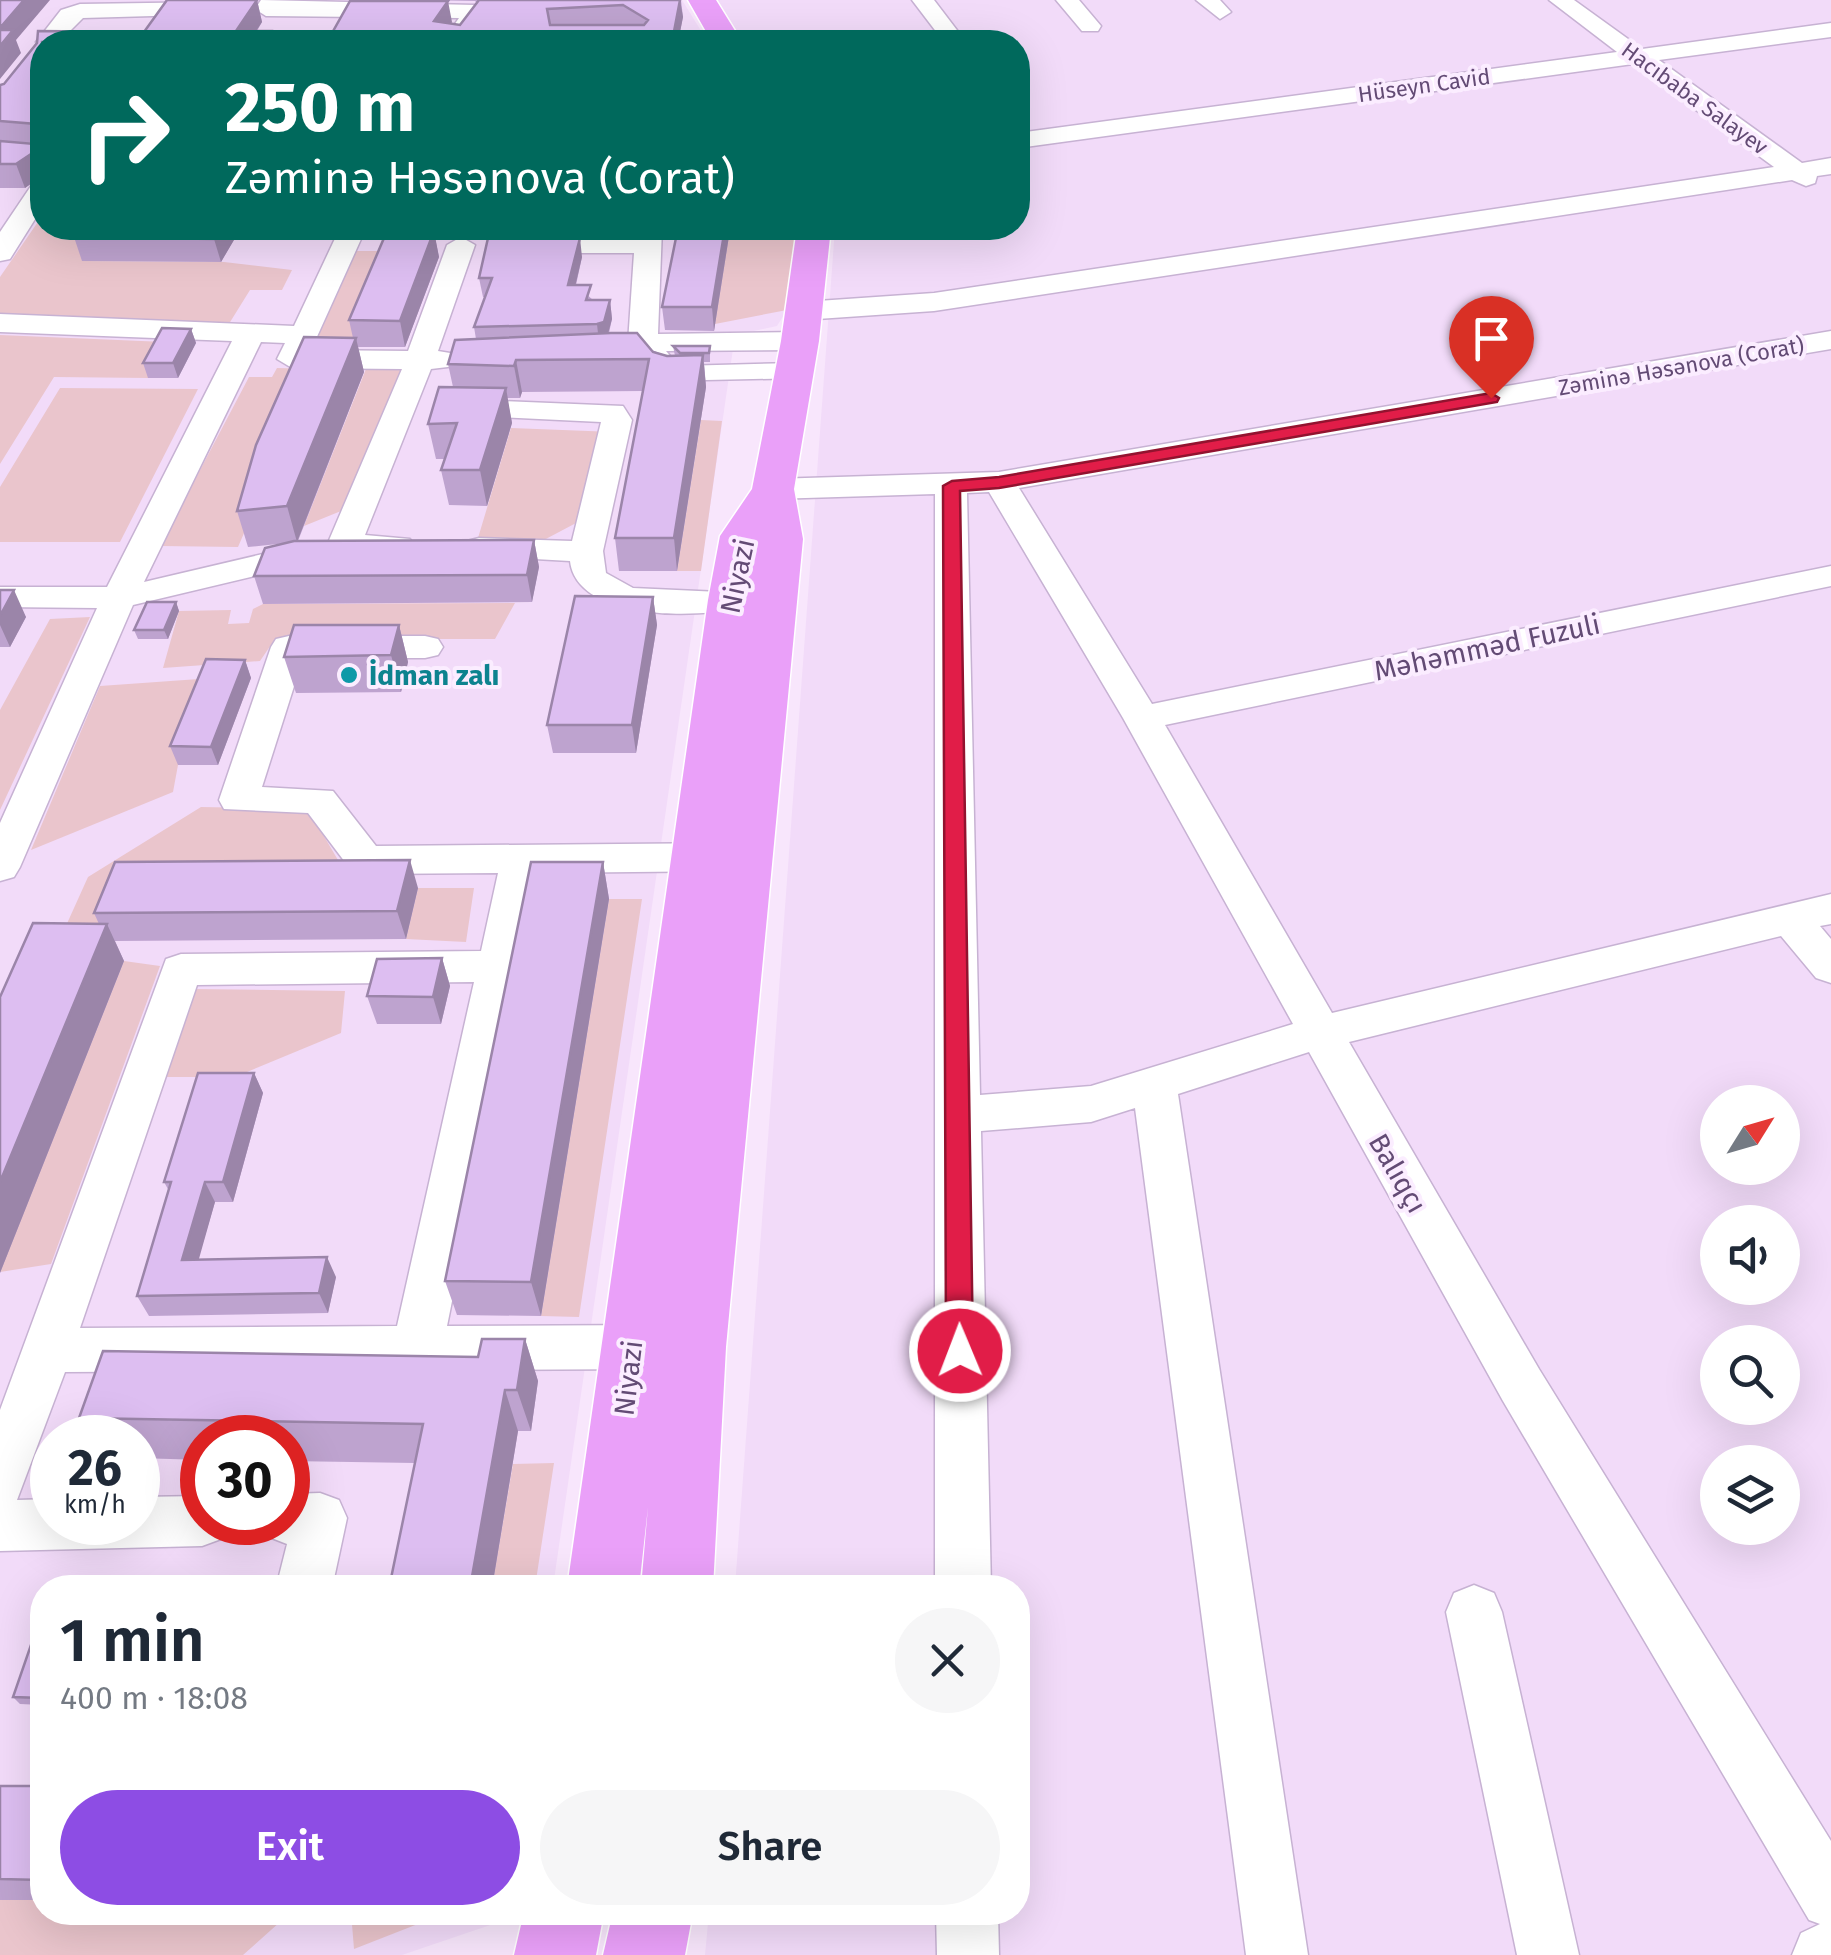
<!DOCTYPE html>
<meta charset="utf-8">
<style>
body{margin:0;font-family:"Fira Sans",sans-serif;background:#f6f6f7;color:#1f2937;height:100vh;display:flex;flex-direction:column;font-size:38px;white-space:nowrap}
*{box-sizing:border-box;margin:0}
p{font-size:32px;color:#747a83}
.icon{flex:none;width:55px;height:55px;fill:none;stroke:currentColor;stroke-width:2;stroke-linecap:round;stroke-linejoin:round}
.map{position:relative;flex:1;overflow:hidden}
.drawer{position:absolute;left:30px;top:1575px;width:1000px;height:350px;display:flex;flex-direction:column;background:#fff;border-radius:40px;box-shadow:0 10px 40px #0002}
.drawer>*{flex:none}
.hud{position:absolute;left:30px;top:30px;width:1000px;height:210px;border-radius:40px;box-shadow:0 10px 40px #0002;background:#00695c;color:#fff;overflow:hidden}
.needle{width:65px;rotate:53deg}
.controls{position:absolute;left:1700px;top:1085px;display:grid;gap:20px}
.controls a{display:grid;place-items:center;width:100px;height:100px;border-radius:50%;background:#fff;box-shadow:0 10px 40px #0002;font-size:50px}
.speed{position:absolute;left:30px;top:1415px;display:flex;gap:20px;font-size:50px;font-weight:700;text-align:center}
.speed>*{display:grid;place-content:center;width:130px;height:130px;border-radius:50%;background:#fff;box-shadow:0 10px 40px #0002;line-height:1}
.speed small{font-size:25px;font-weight:400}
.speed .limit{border:15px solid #d22;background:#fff;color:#111}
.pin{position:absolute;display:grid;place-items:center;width:85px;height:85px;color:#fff;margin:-102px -42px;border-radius:50% 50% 50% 0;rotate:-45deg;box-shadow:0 0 10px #0007}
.pin .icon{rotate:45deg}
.me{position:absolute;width:110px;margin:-55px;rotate:359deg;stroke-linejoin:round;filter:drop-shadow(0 0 8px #0008)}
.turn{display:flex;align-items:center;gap:35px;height:210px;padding:0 30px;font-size:45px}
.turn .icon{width:130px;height:130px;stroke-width:2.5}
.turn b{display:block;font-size:70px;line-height:85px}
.round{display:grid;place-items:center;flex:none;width:105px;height:105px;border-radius:52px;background:#f6f6f7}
.summary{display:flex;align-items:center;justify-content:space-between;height:170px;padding:0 30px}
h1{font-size:60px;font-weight:600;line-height:75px}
.cta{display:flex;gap:20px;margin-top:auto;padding:20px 30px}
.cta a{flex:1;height:115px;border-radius:60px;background:#8d4de4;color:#fff;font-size:40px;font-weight:600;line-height:115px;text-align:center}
.cta a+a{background:#f6f6f7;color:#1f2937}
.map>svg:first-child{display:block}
.residential{fill:#f2dbf9;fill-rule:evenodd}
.green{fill:#eac5cc}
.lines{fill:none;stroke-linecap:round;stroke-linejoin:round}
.minor-casing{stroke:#c7b2d3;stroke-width:3}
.major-casing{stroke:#fff;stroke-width:3}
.minor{fill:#fff;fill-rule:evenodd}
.major{fill:#eaa0f9;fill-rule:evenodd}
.wall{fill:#bea3cf}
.shaded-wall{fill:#9b85a9}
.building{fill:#ddbef1;stroke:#9b85a9;stroke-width:2.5;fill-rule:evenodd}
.route{fill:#e11d48;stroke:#92132f;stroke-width:2.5}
.culture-dot{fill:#0f9aa8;stroke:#fbedff;stroke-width:4}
.labels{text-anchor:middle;stroke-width:8;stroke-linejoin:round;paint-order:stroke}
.far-street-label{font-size:22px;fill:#634b75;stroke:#fbedff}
.street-label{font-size:28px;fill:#634b75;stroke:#fbedff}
.culture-label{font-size:28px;font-weight:bold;fill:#0d838f;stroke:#fbedff;text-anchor:start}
</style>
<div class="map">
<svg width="1831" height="1955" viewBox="0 0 1831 1955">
<rect width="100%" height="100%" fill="#f8e6fc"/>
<path class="residential" d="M0,0H682L708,42H42V228H796L787,310L777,326L735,335L553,1587L42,1588V1912L506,1913L505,1920L402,1955H0ZM52,1438H138V1522H52ZM202,1438H288V1522H202Z
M714,0H1831V1955H705L709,1913L1018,1912V1588L735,1587L835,228H1018V42H741ZM1718,1102H1782V1168H1718ZM1718,1222H1782V1288H1718ZM1718,1342H1782V1408H1718ZM1718,1462H1782V1528H1718Z"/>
<path class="green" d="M42,216V228H130L83,261L224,262L292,270L282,290H250L227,327L0,318V277Z
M730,228L764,236H795L787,310L715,324Z
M354,251H395L352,354H305Z
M0,335L165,342L148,378L54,377L0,464Z
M277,368L315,369L238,547L160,546L249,377H272Z
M366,369L402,370L346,509L304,526Z
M60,388L198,389L120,542H0V487Z
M701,420L722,421L701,571H677Z
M511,428L614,432L595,513L525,550L475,548Z
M515,603L495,639H275L260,661L163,668L179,611L231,610L228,624L249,623L253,609L263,604Z
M90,617L0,810V710L50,619Z
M213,678L178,765L173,792L31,850L100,686Z
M201,807L308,809L355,889L107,941L60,939L88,877Z
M418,888H474L466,942L406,939Z
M609,899H642L579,1317L541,1316Z
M124,961L160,966L51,1264L0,1272Z
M192,989L345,991L341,1033L235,1077H163Z
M554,1463L535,1587H492L513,1464Z
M0,1900H42V1912L290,1913L243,1955H0Z
M351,1912H446V1913L354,1949Z"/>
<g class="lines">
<defs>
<path id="minor" d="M261,0L475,5L486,12L464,42H442L459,18L266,16L255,9Z
M912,0H934L966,42H944Z
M1056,0H1079L1101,26L1098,31H1082Z
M1196,0H1220L1231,12L1220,19Z
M1549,0H1574L1642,49L1831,23V37L1659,60L1802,163L1831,158V174L1817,176L1815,183L1806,186L1792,180L934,311L803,320L789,311L803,302L934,293L1774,167L1633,64L1018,148V133L1617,52Z
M215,2L223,4V14L83,18L59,42H42V48L36,42L61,10L80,4Z
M42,181V208L10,259L0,261V232L33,183Z
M340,228H366L311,350L408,351L447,245L461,237L475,245L438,351L456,354L461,360L456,366L431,369L365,535L410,539L415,546L410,553C387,559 355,558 332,552L327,545L402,369L292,368L277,359L285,343L261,342L144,582L314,542L326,545L331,552L326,559L133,605L20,867L14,877L0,881V823L97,608L0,607V587H107L232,341L0,332V314L294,326Z
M636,228H662L658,334L800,332L815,341L800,350L666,351L679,366L795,363L810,372L806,378L660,381L639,356L642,352L628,343L634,253H525L511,245L525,237H635Z
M1831,331V349L1019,488L1152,704L1831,566V586L1165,725L1332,1013L1831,894V924L1820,926L1831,939V983L1816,978L1781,936L1349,1042L1539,1369L1831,1841V1955H1792L1801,1933L1820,1924L1809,1920L1503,1401L1309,1052L1178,1094L1308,1955H1246L1135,1108L1091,1122L981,1131L991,1588H935V494L773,499L757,489L773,479L999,472ZM989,492L1123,718L1293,1024L1091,1086L980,1095L967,493Z
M451,399L623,406L632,420L603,551L606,573L633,588L742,593L747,600L742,607C698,619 577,621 570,561L467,555L462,548L467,541L479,538L572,541L601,422L440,414L436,408L440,402Z
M289,636H425L438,639L443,647L438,655L425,658H303L262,787L333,791L376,846L730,843L744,847L750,857L744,867L730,871L538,873L447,1326L656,1325L674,1331L681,1347L674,1363L656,1369L65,1372L17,1500L52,1499V1522H138V1497L202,1496V1522H228L221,1539L202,1546L0,1551V1410L166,959L181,954L481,951L498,873L365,874L351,870L308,813L224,809L219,800L271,647L276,639ZM474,982L397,1326L80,1328L197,985Z
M320,1493L339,1500L347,1518L332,1588H276L287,1544L269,1537L263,1522H288V1494Z
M1474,1585L1494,1593L1502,1612L1579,1955H1517L1446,1612L1454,1593Z
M936,1912H998L999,1955H937Z"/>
<path id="major" d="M688,0H716L742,42H712Z
M797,228H831L819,341L794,489L803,539L726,1347L713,1588H641L648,1507L639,1588H567L708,600L720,536L752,489L781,341Z
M524,1912H604L596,1955H514Z
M613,1912H693L685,1955H603Z"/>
</defs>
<use href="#minor" class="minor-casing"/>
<use href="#major" class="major-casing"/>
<use href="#minor" class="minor"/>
<use href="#major" class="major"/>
</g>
<path class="wall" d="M167,0H257L262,22L257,31H271L274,42H42V173L39,178L25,188H0V85L4,84L37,43L38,31L144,32Z
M421,0H681L683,17L678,42H327L452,22L451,23L460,25L477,3L475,1Z
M81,228H241L221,262L82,261L74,237Z
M401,228H450L448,233H434L439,257L405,347H358L364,372L298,541L534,540L539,567L532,602L263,604L254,576L287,543L248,547L237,511L353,338L349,320L402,231Z
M496,228H606L605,232L497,233Z
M678,228H770L769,236H729L714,331L665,330L662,307Z
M582,257L576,285L593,300H610L612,319L609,333L667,356H675L673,346H710V362H704L706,387L677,571H619L615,538L643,391L522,392L520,398H507L512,423L487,506L449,505L441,470L445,459H436L428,424L453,387L448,364L476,339L474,327L485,297H483L479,278Z
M191,329L196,343L178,378H148L143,363Z
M0,590L26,617L10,647H0Z
M653,597L657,625L636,753H553L547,725Z
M176,602L179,611L168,639H138L134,630Z
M399,625L408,662L401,692L296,693L284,657Z
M245,660L251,678L218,765H178L170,746Z
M603,862L609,899L541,1316L457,1315L445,1281Z
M418,888L406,939L115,941L124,961L0,1273V997L99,924L94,913Z
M442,958L450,986L441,1024H377L367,996Z
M254,1073L263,1093L233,1202H215L198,1259L336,1277L328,1313L149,1316L137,1296L169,1191L164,1182Z
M525,1339L538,1381L531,1431H518L492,1588H389L415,1463L288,1461V1438H202V1460L138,1458V1438H93L79,1418L478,1357Z
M42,1642V1705L20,1704L13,1697Z
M0,1786H42V1900H0Z"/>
<path class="shaded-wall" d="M24,0H50L16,40L21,53L0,79V28Z
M257,0L262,22L249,42L236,31Z
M680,0L683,17L678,42H672Z
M448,1L452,22L438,42L434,21Z
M271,31L274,42H263Z
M42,138V173L39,178L25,188L16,164Z
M221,228H241L221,262L214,239Z
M725,228H728L729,236L714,331L712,307Z
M434,231L439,257L405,347L400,321Z
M580,238L582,257L571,304L568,285Z
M610,300L612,319L606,341L599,343L597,324Z
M191,329L196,343L178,378L173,363Z
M356,338L364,372L297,542L287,506Z
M703,355L706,387L677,571L674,538Z
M516,360L522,392L520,398L514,366Z
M506,388L512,423L487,506L480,470Z
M534,540L539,567L532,602L527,575Z
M14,590L26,617L10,647L0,625V616Z
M653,597L657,625L636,753L632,725Z
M176,602L179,611L168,639L164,630Z
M399,625L408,662L401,692L391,655Z
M245,660L251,678L218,765L211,747Z
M410,860L418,888L406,939L397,911Z
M603,862L609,899L541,1316L531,1282Z
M107,924L124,961L0,1273V1182Z
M442,958L450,986L441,1024L433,997Z
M254,1073L263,1093L233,1202L223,1182Z
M205,1182L215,1202L193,1280L182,1260Z
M327,1257L336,1277L328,1313L319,1293Z
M525,1339L538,1381L531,1431L517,1390Z
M505,1390L518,1431L492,1588H470Z"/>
<path class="building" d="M0,0H24L0,28Z
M167,0H257L236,31H271L263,42H42V138L31,154L16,164H0V141L34,144L36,124L0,121V85L4,84L37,43L38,31L144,32Z
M479,0H680L672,42H327L350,1H448L434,21L460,25ZM623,5L648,20L644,25H550L547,9Z
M0,30H13L0,46Z
M81,228H221L214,239L74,237Z
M678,228H725L712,307H662Z
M387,231H434L400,321L349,320Z
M488,238H580L568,285H591L586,300H610L604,322L597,324L474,327L492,278H479Z
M162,328L191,329L173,363H143Z
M611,333H637L653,352L667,356L703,355L674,538H615L649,359L516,360L514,366L448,364L455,340Z
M304,337L356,338L287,506L237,511L256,445Z
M673,346H710L709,353H680Z
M439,387L506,388L480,470H441L457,423L428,424Z
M534,540L527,575L254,576L265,548L294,541Z
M0,590H14L0,616Z
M575,596L653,597L632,725H547Z
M147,602H176L164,630H134Z
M294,625H399L391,655L284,657Z
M206,659L245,660L211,747L170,746Z
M410,860L397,911L94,913L115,862Z
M531,862H603L531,1282L445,1281Z
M33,923L107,924L0,1182V997Z
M442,958L433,997L367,996L377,959Z
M198,1073H254L223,1182H205L182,1260L327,1257L319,1293L137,1296L171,1182H164Z
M482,1339H525L517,1390H505L470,1588H389L423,1424L79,1418L103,1351L478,1357Z
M32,1642H42V1698L13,1697Z
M0,1786H42V1880L0,1879Z"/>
<path class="route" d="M1491,393L1499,398L1497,402L999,488L960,491L973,1351L969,1360H950L946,1351L943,486L952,481L999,477Z"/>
<circle class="culture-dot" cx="349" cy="675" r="10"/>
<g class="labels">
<g class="far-street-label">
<text transform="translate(1424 85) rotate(-8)" y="8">Hüseyn Cavid</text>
<text transform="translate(1695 98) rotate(36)" y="8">Hacıbaba Salayev</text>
<text transform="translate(1681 366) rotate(-10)" y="8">Zəminə Həsənova (Corat)</text>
</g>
<g class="street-label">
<text transform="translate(737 576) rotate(-78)" y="10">Niyazi</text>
<text transform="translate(1487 647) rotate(-12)" y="10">Məhəmməd Fuzuli</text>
<text transform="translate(1398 1173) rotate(60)" y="10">Balıqçı</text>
<text transform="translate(628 1378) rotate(-83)" y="10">Niyazi</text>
</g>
<g class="culture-label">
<text x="369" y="685">İdman zalı</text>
</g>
</g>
</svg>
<div class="controls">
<a><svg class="needle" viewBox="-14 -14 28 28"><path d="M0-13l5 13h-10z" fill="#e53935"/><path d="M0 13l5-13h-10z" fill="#747a83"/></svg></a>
<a><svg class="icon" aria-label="sound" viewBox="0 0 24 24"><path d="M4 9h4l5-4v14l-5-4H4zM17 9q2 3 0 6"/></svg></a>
<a><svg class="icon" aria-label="search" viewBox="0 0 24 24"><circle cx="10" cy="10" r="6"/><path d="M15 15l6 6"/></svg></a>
<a><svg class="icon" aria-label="layers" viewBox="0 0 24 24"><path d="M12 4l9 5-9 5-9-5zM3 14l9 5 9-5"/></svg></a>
</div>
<div class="speed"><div>26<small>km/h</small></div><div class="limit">30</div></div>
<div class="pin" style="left:1491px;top:398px;background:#d93025"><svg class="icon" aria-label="arrive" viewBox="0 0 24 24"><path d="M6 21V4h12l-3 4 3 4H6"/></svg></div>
<svg class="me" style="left:960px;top:1351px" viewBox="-20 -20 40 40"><circle r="17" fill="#e11d48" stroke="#fff" stroke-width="3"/><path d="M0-11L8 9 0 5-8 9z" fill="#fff"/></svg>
<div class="hud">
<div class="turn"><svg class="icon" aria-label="right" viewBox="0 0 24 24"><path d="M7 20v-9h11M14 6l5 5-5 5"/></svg><div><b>250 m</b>Zəminə Həsənova (Corat)</div></div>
</div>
<section class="drawer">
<div class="summary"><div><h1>1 min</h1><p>400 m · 18:08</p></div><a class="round"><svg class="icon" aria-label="close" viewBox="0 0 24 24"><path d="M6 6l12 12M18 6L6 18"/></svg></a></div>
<div class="cta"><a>Exit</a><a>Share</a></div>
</section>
</div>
